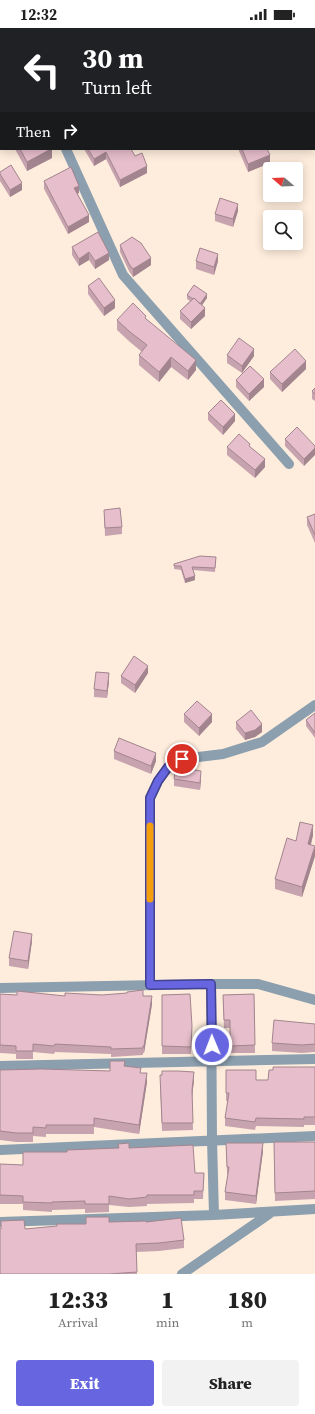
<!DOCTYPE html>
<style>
body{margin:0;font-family:"Source Serif 4",serif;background:#f2f2f2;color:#222;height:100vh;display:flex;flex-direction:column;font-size:15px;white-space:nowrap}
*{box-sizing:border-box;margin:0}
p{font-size:13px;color:#767676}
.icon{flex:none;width:22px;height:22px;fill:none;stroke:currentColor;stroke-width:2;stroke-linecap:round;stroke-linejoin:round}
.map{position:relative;height:1246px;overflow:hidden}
.drawer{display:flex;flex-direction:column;background:#fff;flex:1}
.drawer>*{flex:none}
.top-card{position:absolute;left:0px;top:0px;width:315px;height:122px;box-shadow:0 2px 10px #0003;background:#202124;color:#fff;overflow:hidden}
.needle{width:26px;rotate:289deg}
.tools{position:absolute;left:263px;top:134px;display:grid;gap:8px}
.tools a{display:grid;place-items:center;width:40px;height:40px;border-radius:4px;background:#fff;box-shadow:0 2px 10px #0003;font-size:20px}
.pin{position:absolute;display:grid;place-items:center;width:34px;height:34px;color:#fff;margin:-17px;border:2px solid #fff;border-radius:50%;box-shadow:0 1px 4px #0007}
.me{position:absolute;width:44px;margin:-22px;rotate:359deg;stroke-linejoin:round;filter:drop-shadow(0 0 3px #0008)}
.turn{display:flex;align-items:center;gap:14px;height:84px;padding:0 16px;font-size:18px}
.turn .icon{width:52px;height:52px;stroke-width:2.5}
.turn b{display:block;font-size:28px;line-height:34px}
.then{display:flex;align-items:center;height:38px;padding:0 16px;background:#0003;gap:8px;font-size:15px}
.eta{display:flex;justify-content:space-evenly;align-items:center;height:68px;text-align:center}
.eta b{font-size:24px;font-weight:800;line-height:28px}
.cta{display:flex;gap:8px;margin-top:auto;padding:8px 16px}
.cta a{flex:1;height:46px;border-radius:4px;background:#6766e0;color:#fff;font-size:16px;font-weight:800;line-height:46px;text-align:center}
.cta a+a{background:#f2f2f2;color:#222}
.status{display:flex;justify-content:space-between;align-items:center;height:28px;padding:0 20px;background:#fff;direction:ltr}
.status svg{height:11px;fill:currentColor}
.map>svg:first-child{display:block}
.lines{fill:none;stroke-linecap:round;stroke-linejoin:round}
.minor{stroke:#8b9faf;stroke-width:10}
.wall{fill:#c7a3af}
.shaded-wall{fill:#a2858e}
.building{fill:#e7becb;stroke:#a2858e}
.route-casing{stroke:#434292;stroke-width:10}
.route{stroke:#6766e0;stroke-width:7}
.slow{stroke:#f59e0b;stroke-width:7}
</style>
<div class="status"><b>12:32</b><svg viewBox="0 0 49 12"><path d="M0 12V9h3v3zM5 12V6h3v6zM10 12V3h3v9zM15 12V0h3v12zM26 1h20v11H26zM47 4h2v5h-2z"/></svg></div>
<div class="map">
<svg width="315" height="1246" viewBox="0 0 315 1246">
<rect width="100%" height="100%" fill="#feeddc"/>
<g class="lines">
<path class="minor" d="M0,0L1,1
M218,0L219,1
M314,88L315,89
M66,121L123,247L289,436
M211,956L212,1112L214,1187
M150,957V770L158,753L171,735L182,731L223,726L262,714L315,677
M0,960L211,956H258L315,972
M0,1038L315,1031
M0,1122L315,1108
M0,1194L214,1187L315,1181
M182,1246L272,1184"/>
</g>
<path class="wall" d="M21,0H54L55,1H22Z
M238,0H271L272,1H239Z
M0,20L1,21V89L0,88Z
M15,121H52V130L27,143Z
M84,121H131L135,128L147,145L120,159L106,131L94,138Z
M239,121H267L270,135L248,144L239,123Z
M0,144L22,162L10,169L0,153Z
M44,153L79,165L77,166L89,194L68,206L44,161Z
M238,183L233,199L215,193V186Z
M120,217L151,237L133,249L129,243L120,224Z
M72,219L109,225V232L95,241L89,232L79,238L72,227Z
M196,233H218L214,247L196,241Z
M88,258L115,280L104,288L88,266Z
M187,267L207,270L202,277L205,288L191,301L180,291V283L190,273L187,271Z
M146,291L196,342L188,352L171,339L159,354L139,337V327L142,324L130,314L117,302V292Z
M227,327L254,328L242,345L227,335Z
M306,341L282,364L270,351V344Z
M236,352L264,359L249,373L236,359Z
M315,360V373L312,371V363Z
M208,385L235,393L223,407L208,392Z
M285,411L315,418L304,438L285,418Z
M227,419H250L265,439L255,450L227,427Z
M104,482L122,499V506L105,508Z
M315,486V515L307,497V489Z
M216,529L215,544L193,542L195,552L185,555L181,542L174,541V536Z
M148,645L135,665L121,655V648Z
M109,653L107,670L94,669V661Z
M315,685V710L306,698V692Z
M184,686L212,694L199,708L184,694Z
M236,694L262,704L255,709L245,712L236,701Z
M114,723L156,733L151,746L114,731Z
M174,751H201L200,762L174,758Z
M313,807L311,817L315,828L302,869L275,861V851L296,813Z
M32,913L28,941L9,938V930Z
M0,966L17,967L65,968H143L152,976L144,1025H143V1027L111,1029V1026L55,1024L54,1026L33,1024V1031H16V1026L0,1025Z
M254,966L255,1025H230V1000H224L223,967Z
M162,967L192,998L191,1026H162Z
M315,996V1024L302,1025L272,1023V1015Z
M125,1038L141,1045L147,1054L139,1106L94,1099V1106H46V1109L33,1108V1114H16L0,1112V1042L110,1043Z
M315,1039V1097H304V1099L256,1098L255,1102L225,1098V1090L228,1073H226V1042L256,1052H268Z
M194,1052L192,1068L193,1102L162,1103L160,1055Z
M274,1114H315V1171L275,1173Z
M226,1115L263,1123L256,1176L225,1172V1164L228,1146H227Z
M129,1120L195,1145H204L203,1171H194V1175L147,1176V1178L129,1179L109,1177V1184L85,1185V1181L52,1182V1184L23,1182V1176H0V1136L23,1137L67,1124Z
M109,1194H146L184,1212V1220L159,1223L136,1224L137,1246H0L25,1201Z"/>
<path class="shaded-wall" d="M170,0H184L182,1H168Z
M1,57V66L0,67V58Z
M51,121H52V130L27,143V134Z
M106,124V131L94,138V131Z
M270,127V135L248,144V136Z
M147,138V145L120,159V152Z
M22,155V162L10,169V162Z
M79,158V165L74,168V160Z
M238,176V183L233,199V191Z
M89,187V194L68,206V199Z
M89,224V232L79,238V231Z
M109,225V232L95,241V233Z
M218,226V233L214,247V239Z
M151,230V237L133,249V241Z
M207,266V270L200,280V276Z
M115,272V280L104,288V280Z
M205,280V288L191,301V294Z
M254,321V328L242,345V338Z
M171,329V339L159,354V344Z
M196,332V342L188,352V343Z
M306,333V341L282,364V356Z
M264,351V359L249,373V366Z
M235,386V393L223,407V399Z
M315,420V427L304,438V431Z
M265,431V439L255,450V442Z
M195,548V552L185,555V551Z
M148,638V645L135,665V657Z
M109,645V653L107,670V663Z
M212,686V694L199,708V700Z
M262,696V704L255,709L245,712V705Z
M156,725V733L151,746V738Z
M201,743V751L200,762V755Z
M313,797V807L308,827V816Z
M315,818V828L302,869V859Z
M32,906V913L28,941V933Z
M152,968V976L144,1025V1018Z
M194,1044V1052L192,1070V1062Z
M147,1045V1054L139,1106V1097Z
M263,1115V1123L256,1176V1168Z"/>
<path class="building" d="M30,0H54L55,1H30Z
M252,0H271L272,1H251Z
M280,0H292L293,1H279Z
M0,20L1,21V57L0,58Z
M314,38L315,39V60H314Z
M1,63V79L0,78V65Z
M20,121H51L27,134Z
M88,121H131L135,128L142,125L147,138L120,152L106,124L94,131Z
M242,121H267L270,127L248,136Z
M11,137L22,155L10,162L0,146V144Z
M71,139L79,158L74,160L89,187L68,199L44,153Z
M220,170L238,176L233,191L215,186Z
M98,204L109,225L95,233L89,224L79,231L72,219Z
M132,209L141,215L151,230L133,241L129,236L120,217Z
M200,220L218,226L214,239L196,233Z
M99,250L115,272L104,280L88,258Z
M194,257L207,266L200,276L194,270L193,271L187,267Z
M194,270L205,280L191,294L180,283Z
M133,275L146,288L145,290L196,332L188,343L171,329L159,344L139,327L147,317L130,304L117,292Z
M239,310L254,321L242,338L227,327Z
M295,321L306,333L282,356L270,344Z
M250,338L264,351L249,366L236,352Z
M315,360V366L312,363Z
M221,372L235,386L223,399L208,385Z
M297,399L315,418V420L304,431L285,411Z
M239,406L250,416L249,418L265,431L255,442L227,419Z
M120,480L122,499L105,500L104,482Z
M315,486V507L307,489Z
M200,528L216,529L215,540L192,539L195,548L185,551L181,538H174V536Z
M134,628L148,638L135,657L121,648Z
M96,644L109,645L107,663L94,661Z
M197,673L212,686L199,700L184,686Z
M251,682L262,696L255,702L245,705L236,694Z
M315,685V705L306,692Z
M119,710L156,725L151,738L114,723Z
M176,739L201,743L200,755L174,751Z
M300,794L313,797L308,816L315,818L302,859L275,851L287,810L296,813Z
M14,903L32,906L28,933L9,930Z
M143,962V968H152L144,1018H143V1020L111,1021V1019L55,1016L54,1018L33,1016V1023H16V1018L0,1017V966L17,967V963L65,968V965L102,967L127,965V964Z
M190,966L192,998L191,1019L162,1018V967Z
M254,966L255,1017L230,1018V992H224L223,967Z
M274,992L315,996V1016L302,1017L272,1015Z
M110,1033H125L124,1038L141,1040L140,1045H147L139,1097L94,1090V1097H46V1100L33,1099V1105H16L0,1103V1042L42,1041L110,1043Z
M273,1039H315V1089H304V1091L256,1090L255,1094L225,1090L229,1065H226V1042H256V1052H268L269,1042H273Z
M162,1043H178L194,1044L192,1062L193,1095H162L160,1047H162Z
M274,1114H315V1163L275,1165Z
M129,1115V1120L193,1117L195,1145H204L203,1163H194V1167H147V1169L129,1171L109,1168V1176H85V1173L52,1174V1175L23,1174V1168L0,1167V1136L23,1137V1124H67V1122L119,1120L118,1116Z
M226,1115H263L256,1168L225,1164L229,1139H227Z
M86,1189H109V1194L146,1193V1194L181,1190L184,1212L159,1215L136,1216L137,1244L109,1246H0V1201H1V1193L24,1192L25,1201L57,1198V1196H86Z"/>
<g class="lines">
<defs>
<path id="route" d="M182,731L171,735L158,753L150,770V957L211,956L212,1017"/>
</defs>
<use href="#route" class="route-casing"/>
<use href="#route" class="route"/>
<path class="slow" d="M150,798V871"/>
</g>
</svg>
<div class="tools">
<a><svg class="needle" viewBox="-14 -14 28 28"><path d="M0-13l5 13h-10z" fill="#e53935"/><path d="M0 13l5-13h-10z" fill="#767676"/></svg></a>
<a><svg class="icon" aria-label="search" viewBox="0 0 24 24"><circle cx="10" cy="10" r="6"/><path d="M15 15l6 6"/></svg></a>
</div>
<div class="pin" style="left:182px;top:731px;background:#d93025"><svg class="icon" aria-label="arrive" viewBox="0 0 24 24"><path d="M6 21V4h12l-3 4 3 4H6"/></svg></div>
<svg class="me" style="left:212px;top:1017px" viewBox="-20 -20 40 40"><circle r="17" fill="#6766e0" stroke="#fff" stroke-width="3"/><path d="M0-11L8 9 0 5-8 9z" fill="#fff"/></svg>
<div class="top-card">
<div class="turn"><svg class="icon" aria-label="left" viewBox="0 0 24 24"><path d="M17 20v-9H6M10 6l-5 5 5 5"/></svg><div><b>30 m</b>Turn left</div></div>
<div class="then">Then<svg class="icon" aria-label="right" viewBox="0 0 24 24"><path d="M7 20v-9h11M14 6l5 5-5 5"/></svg></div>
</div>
</div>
<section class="drawer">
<div class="eta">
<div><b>12:33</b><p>Arrival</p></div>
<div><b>1</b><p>min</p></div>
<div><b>180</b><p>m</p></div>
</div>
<div class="cta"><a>Exit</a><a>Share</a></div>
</section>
